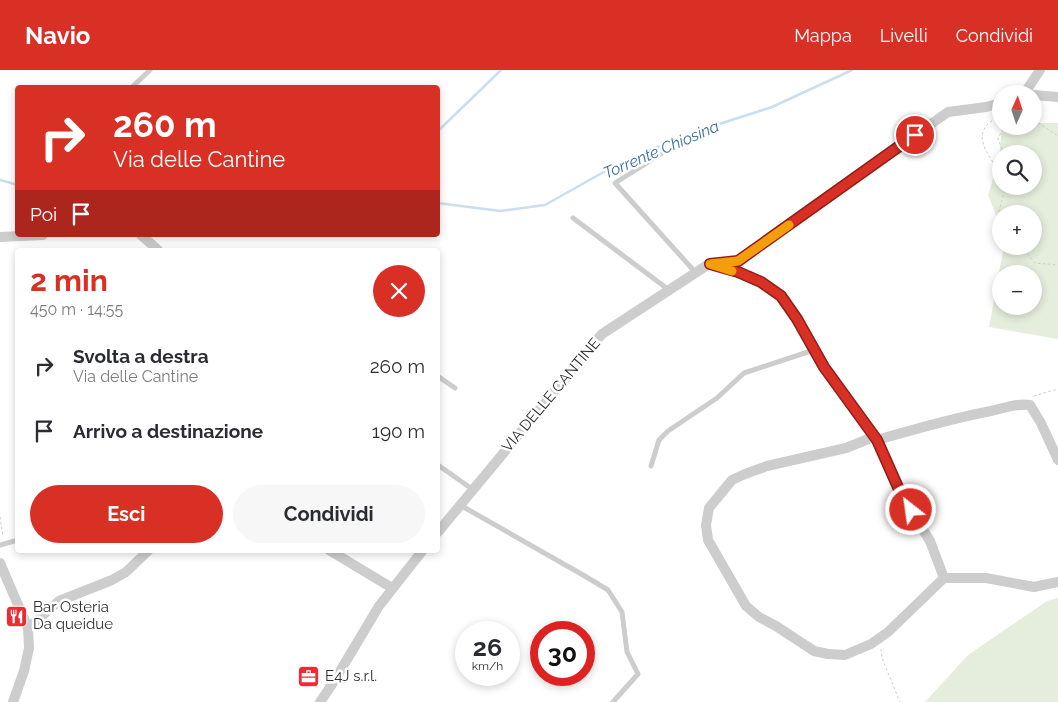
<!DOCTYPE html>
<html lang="it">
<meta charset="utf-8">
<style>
body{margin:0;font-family:Raleway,sans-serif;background:#f7f7f7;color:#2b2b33;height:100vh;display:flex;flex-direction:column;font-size:19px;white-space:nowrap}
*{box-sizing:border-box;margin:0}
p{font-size:16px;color:#7c7c81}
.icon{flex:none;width:28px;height:28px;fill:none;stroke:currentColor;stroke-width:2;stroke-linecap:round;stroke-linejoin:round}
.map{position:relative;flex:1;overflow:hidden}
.panel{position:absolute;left:15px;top:178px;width:425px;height:305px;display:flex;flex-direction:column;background:#fff;border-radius:5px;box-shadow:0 2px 8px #0003}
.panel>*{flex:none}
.banner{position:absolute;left:15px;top:15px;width:425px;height:152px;border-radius:5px;box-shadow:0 2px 8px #0003;background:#d93025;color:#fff;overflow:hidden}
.needle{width:32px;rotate:3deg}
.controls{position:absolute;left:992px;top:15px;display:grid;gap:10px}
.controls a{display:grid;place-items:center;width:50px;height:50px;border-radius:50%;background:#fff;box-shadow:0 2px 8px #0003;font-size:25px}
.speed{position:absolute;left:455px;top:551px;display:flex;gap:10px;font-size:25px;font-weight:700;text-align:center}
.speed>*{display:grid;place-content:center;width:65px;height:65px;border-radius:50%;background:#fff;box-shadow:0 2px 8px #0003;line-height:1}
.speed small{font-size:12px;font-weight:400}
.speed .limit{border:8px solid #d22;background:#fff;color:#111}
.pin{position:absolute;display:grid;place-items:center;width:42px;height:42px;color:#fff;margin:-21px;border:2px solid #fff;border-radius:50%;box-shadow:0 1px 5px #0007}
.me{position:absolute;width:55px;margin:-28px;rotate:330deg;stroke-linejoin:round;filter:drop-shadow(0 0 4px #0008)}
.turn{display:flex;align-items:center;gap:18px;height:105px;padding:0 15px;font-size:22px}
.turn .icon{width:65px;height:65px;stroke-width:2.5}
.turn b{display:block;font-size:35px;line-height:42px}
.then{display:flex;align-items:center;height:48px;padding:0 15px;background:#0003;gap:10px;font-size:19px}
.round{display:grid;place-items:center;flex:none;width:52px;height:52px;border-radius:26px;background:#f7f7f7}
.head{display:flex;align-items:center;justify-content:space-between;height:85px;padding:0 15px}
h1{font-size:30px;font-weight:700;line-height:38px;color:#d93025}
.cta{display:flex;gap:10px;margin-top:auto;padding:10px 15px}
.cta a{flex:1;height:58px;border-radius:30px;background:#d93025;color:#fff;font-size:20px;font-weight:700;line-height:58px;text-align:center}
.cta a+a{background:#f7f7f7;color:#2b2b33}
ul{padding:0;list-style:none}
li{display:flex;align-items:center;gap:15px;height:65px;padding:0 15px}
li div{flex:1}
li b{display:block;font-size:19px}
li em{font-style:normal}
header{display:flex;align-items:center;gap:30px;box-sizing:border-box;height:70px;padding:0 25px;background:#d93025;color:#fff}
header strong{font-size:24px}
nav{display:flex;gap:28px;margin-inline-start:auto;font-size:18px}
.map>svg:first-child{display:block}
.green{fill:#e5eedd;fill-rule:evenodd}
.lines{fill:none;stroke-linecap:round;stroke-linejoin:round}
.stream{stroke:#c9deee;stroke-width:2.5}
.path{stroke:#cdcdcd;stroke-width:1;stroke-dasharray:2.5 2.5;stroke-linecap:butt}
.service{stroke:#cdcdcd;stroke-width:5}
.minor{stroke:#cdcdcd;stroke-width:10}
.route-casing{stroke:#8d1f18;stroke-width:12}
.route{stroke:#d93025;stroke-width:9}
.slow{stroke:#f59e0b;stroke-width:9}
.labels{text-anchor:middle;stroke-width:5;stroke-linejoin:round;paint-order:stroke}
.street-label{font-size:15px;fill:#303030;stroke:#fff}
.poi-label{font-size:15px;fill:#303030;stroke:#fff;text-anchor:start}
.water-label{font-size:16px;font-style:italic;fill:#387097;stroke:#fff}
</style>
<header>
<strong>Navio</strong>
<nav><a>Mappa</a><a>Livelli</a><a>Condividi</a></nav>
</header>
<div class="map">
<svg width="1058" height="632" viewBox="0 0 1058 632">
<rect width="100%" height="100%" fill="#fff"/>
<path class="green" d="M1034,53H1058V269L989,257L1004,176H1034V144H1001V158L988,125L999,89L1002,56H1034ZM1001,84H1034V116H1001ZM1001,204H1034V236H1001Z
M1058,528V632H925L968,585L1047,531Z"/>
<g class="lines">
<path class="stream" d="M438,61L501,0
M0,110L18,115
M438,133L500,141L545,135L618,94L691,63L772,37L852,0"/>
<path class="path" d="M1001,46C967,60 987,84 1001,103
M1034,50L1058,66
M1004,84L998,69L1004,56
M1001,171C990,156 1003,134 1005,116
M1021,176L1035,193L1058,195
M1034,326L1058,319
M0,447L3,467
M881,579L882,588L900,632"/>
<path class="service" d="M131,18L150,0
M661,84L615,113L696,203
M573,148L669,220
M438,309L439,307L455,318
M438,395L472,419
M651,396L659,370L668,361L717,328L744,303L814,280
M460,435L583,505L608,520L622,542L627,582L638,604L613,632
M0,475L18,470"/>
<path class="minor" d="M1024,24L1040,0
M1034,25L1058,27
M141,165L158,180
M0,167L43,165
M715,196L738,202L761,212L781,226L797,249L824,297L877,370L901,424L930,471L944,508
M1058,390L1041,353L1030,335C1016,333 1005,338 991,341C953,348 915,359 877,370L871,368L846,378L767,396L745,404L732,410L709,438L706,455L708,470L746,536L759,547L776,556L814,581L828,584L845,585L871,574L888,562L944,508H986L1034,517L1058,512
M438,462L602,264L709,194L738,191L948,42L986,37L1001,33
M329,480L392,518
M0,493L28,558L29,578L24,601L13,632
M28,558L59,531L112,510L126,502L149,480
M320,632L333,613L379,536L423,480"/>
</g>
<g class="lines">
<defs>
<path id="route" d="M911,440L901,424L877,370L824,297L797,249L781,226L761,212L738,202L710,194L738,191L915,65"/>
</defs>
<use href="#route" class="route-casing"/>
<use href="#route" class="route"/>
<path class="slow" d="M732,201L710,194L738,191L789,155"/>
</g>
<defs>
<symbol id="restaurant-square" viewBox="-11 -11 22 22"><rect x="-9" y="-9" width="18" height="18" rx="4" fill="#ef2a32" stroke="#fff"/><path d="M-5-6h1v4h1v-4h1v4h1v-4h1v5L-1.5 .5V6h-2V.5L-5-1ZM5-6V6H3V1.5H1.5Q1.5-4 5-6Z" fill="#fff"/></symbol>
<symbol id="office-square" viewBox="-11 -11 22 22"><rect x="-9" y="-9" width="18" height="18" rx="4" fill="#ef2a32" stroke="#fff"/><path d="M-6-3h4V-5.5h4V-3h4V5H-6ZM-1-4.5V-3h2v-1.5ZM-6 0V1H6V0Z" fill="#fff"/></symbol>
</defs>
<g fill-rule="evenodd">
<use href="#restaurant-square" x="4" y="534" width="25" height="25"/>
<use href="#office-square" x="296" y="594" width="25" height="25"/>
</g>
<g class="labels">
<g class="street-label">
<text transform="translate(551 325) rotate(-50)" y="5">VIA DELLE CANTINE</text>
</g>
<g class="poi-label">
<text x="33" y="542">Bar Osteria<tspan x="33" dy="17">Da queidue</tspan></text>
<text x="325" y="611">E4J s.r.l.</text>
</g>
<g class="water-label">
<text transform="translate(661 79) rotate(-23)" y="6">Torrente Chiosina</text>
</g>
</g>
</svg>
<div class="controls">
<a><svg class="needle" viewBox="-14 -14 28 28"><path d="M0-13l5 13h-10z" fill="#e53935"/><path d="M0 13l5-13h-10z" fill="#7c7c81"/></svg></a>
<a><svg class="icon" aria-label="search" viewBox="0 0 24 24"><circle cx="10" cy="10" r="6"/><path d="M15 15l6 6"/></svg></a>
<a>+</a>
<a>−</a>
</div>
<div class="speed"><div>26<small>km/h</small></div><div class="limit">30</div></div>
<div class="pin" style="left:915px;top:65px;background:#d93025"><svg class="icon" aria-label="arrive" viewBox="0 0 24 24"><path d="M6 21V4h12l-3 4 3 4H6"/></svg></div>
<svg class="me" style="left:911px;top:440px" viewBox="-20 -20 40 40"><circle r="17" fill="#d93025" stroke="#fff" stroke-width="3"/><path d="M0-11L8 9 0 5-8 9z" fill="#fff"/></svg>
<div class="banner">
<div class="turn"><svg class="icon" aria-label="right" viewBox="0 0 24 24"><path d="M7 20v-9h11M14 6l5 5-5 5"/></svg><div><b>260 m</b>Via delle Cantine</div></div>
<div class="then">Poi<svg class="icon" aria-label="arrive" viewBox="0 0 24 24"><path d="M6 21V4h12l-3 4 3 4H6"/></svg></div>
</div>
<section class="panel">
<div class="head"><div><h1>2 min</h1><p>450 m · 14:55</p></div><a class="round" style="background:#d93025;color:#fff"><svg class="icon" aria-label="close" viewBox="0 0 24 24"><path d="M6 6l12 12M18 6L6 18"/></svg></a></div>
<ul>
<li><svg class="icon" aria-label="right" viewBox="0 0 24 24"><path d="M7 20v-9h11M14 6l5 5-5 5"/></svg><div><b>Svolta a destra</b><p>Via delle Cantine</p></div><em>260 m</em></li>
<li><svg class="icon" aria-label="arrive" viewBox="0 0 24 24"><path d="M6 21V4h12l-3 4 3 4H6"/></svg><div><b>Arrivo a destinazione</b></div><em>190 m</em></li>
</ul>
<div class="cta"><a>Esci</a><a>Condividi</a></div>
</section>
</div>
